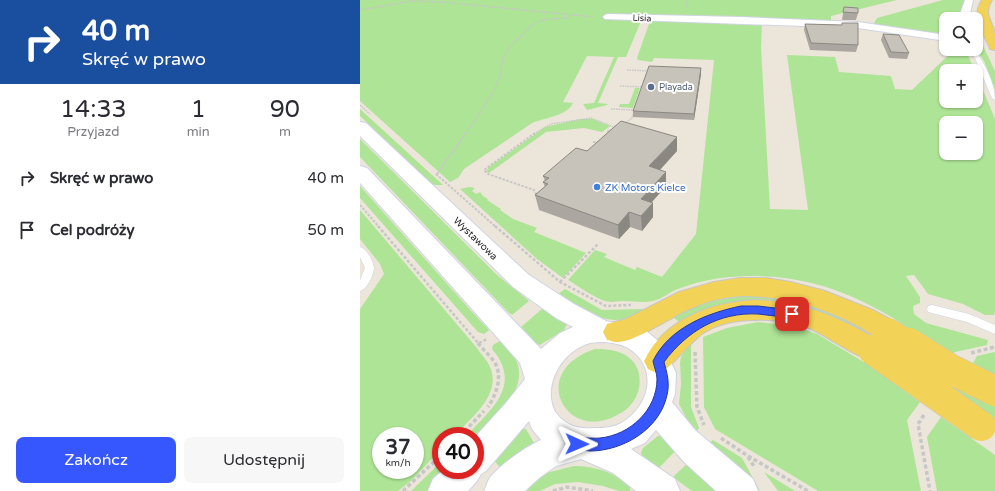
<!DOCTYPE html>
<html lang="pl">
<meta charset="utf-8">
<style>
body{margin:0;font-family:"Varela Round",sans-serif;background:#f7f7f7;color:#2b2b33;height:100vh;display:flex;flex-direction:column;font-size:15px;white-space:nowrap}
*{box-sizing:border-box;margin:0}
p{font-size:13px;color:#7c7c81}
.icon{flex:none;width:22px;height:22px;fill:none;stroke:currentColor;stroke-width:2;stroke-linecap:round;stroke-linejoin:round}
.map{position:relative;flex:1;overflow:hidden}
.panel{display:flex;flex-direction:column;background:#fff;width:360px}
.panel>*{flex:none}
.hud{background:#1a4fa0;color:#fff;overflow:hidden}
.tools{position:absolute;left:579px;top:12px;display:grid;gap:8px}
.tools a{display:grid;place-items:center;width:44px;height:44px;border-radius:8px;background:#fff;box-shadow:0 1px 3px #0004;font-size:20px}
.speed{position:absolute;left:12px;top:427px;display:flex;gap:8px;font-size:20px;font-weight:700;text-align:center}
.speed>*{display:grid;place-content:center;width:52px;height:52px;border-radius:50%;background:#fff;box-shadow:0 1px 3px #0004;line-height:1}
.speed small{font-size:10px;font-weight:400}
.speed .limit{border:6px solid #d22;background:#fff;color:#111}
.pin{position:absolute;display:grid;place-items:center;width:34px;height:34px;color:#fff;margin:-17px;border-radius:8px;box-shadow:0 2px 6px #0006}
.me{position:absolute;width:44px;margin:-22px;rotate:91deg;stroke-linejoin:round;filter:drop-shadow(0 0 3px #0008)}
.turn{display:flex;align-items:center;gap:14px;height:84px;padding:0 16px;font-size:18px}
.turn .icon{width:52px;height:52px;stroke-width:2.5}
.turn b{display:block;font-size:28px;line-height:34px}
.eta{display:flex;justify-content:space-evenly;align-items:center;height:68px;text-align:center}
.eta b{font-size:24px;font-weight:600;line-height:28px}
.button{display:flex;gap:8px;margin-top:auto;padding:8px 16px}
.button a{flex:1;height:46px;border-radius:8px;background:#3657fd;color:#fff;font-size:16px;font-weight:600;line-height:46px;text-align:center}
.button a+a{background:#f7f7f7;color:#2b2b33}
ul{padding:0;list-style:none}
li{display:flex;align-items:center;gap:12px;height:52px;padding:0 16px}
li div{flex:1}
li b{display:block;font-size:15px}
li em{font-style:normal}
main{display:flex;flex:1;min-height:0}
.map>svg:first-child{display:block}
.green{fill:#aee495;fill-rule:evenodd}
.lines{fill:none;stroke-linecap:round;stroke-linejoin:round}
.lane-casing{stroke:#d0d3e2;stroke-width:1}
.street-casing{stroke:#d0d3e2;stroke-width:2}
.secondary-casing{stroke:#d0d3e2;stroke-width:2}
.primary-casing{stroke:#c7c7c7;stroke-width:2}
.path-far3{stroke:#c7c7c7;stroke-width:1.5;stroke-dasharray:1.5 1;stroke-linecap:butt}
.path-far2{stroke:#c7c7c7;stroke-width:2;stroke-dasharray:2.5 1.5;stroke-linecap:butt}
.path-far1{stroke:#c7c7c7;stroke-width:2.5;stroke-dasharray:3 2;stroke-linecap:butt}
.path{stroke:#c7c7c7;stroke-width:3.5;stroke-dasharray:4 2.5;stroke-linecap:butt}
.lane{fill:#fff;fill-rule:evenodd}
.street{fill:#fff;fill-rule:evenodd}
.secondary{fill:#fff;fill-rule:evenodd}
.primary{fill:#f3d258;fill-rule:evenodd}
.primary-bridge-far1-casing{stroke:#c7c7c7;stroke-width:25;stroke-linecap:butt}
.primary-bridge-casing{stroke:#c7c7c7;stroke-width:31;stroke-linecap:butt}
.primary-bridge-far1{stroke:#f3d258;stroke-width:24}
.primary-bridge{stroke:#f3d258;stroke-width:30}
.wall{fill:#aba7a0}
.shaded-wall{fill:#8b8882}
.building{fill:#c7c2ba;stroke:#8b8882}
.route{fill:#3657fd;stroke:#2339a4}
.service-dot{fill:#5c6f8a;stroke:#fff;stroke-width:1.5}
.shop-dot{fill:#3f7fe0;stroke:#fff;stroke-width:1.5}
.labels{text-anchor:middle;stroke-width:4;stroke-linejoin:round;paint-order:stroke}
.far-street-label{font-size:9px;fill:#292929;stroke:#fff}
.far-service-label{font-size:9px;fill:#4e5e75;stroke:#fff;text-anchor:start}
.shop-label{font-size:10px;fill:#366cbe;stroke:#fff;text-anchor:start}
.street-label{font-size:10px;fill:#292929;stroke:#fff}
</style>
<main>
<section class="panel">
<div class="hud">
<div class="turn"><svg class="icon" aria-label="right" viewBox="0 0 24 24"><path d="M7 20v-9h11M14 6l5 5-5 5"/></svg><div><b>40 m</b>Skręć w prawo</div></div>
</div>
<div class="eta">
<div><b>14:33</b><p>Przyjazd</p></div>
<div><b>1</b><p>min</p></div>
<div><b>90</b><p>m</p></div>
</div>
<ul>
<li><svg class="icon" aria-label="right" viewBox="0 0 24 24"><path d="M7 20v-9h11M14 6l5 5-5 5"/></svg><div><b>Skręć w prawo</b></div><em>40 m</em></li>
<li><svg class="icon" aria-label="arrive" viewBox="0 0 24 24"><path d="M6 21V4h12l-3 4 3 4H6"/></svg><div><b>Cel podróży</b></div><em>50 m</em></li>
</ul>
<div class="button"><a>Zakończ</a><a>Udostępnij</a></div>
</section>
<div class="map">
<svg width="635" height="491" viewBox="0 0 635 491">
<rect width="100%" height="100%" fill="#ece5da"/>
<path class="green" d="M0,0H537L471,16V23H402L401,47L410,209L448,210L427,55L475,57L479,72L531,76L535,89L552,90L595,49H605L615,71H586V101H616V73L635,119V312L634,315H625L603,304L568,294L554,275L546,276L560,297V303L553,306L554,314L566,323L628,340L627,345L595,352L589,356C519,305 461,270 371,277C353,278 334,283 318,289C310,292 302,299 293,301C284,303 273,301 263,301C258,301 250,303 245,301C233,297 220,287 208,280L235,250L247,254L244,257L275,270L277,267L302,277L336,234L354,60L294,58L292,62L278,60L277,58L290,21H281L266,57H258L238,103L248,104L247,105L227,110L223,104L234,103L254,57L227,56L203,102L213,103C207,116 184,118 172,123L104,169L98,178L90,182L0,101ZM586,123H616V153H586Z
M583,0H604L601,13L603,19H586V37L513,25L517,18Z
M616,31L635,71V89L624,61L616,49V46L618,45L616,40L617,37Z
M275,88H280L273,108L259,107L260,104H269Z
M0,109L83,185H74L68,181L0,116Z
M220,119H233L250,126L242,132L224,128L186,132L129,173L126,172L129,167L185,127Z
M0,139L136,274L169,301L152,315L148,312L0,157Z
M0,186L113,313L129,330L124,334L118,332L0,198Z
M109,187L115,188L112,191L116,194L120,192L123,196L128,199L127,200L141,209L140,210L153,219L177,228L174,232L226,253L203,278L177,259L100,189Z
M0,210L117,348C120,353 125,358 128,363C145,392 112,417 94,436H81V449L52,480L38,491H0V309L24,274L20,264L0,239ZM21,436H55V470H21Z
M205,289L242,310L285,309C279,312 272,318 265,319C240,324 218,307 198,294Z
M406,295L471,310L635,402V422L516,341L361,305L341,311L319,322L313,317C345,301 371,296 406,295Z
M182,309L207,324L204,330L180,345L176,343L161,327Z
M398,322L435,326L457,334L507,364L560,402L547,420L561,491H458L355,429L344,407L343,337L367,328Z
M140,341C146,347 153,353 156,360C170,390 133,419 115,438V436H112L111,431C135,406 161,383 132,349L133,345Z
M329,344L331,345V407L339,428L337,431L335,428L330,425L319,404L321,384L320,362L321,357Z
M235,349C261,348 284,359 279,388C277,399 269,409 259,414C207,445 166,372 235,349Z
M635,352V377L612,365L617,356Z
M581,417L635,455V491H577L567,437Z
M161,428L166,429L174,443L143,471L133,459Z
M298,436H301L316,450L299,468L283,458L281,453L283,448Z
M353,440L382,458L400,491L349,443Z
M81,462V470H88L69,491H51Z
M329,462L358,491H332L314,478V476Z
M214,466C236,466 253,472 270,486V490L271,491H259L243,486L218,482L195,484L180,491H161L186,473Z
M404,472L435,491H418Z"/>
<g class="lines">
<defs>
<path id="lane" d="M608,49H614C624,62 635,83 635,100L632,98L615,58Z
M0,247C7,249 13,261 14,268C13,276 8,288 0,291V280L5,268L0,257Z
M572,305L609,314L635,325V334L607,322L568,312L567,309L568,306Z"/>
<path id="street" d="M605,0H613L610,14L611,19H601L600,14Z
M248,14L381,17L498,22L586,35V41L498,28L245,19L243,17L245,15Z"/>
<path id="secondary" d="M0,122L6,123L169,275L214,304L246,321L285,330L303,345L316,373L315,394L312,402L335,430L393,479L398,491H356L324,462L296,430L285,443L271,449L315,479L320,491H276L253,473L221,459L196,466L179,478L165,491H124C126,487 127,483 129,479C138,466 167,446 181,440L172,429L169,421L126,471L121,474L117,481L108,491H68L73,479L83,470H115V437L145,404L165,379L160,363L0,183V166L7,168L181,349L200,333L213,327L196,318L153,287L0,136ZM245,342C252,343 262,344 268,348C299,367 290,405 263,422C253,428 244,428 233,428C218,429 206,426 196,413C192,407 190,397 191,390C193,369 209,349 230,343C235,342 240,342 245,342Z"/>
<path id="primary" d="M622,0H632C623,15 632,19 635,34C635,38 635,45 635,50L630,49L629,46C622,31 611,16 622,0Z
M380,278H406L431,282L465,291L513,310L537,323L541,330L537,337C535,338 531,340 529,340C518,341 505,329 496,325C461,306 425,297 386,296C367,296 347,301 330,309C312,316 273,344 255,342C253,342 249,340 247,340L243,332L247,324L266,319L319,292L354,282Z
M396,300C446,302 480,318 522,342L526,350L522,358C520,359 517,361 514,361C504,362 462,333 449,328C432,322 412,319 395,320C377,320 360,323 345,332C330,341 311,369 300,372C296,373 292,371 288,369L284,361C305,318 352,302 396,300Z"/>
</defs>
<use href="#lane" class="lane-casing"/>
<use href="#street" class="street-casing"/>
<use href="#secondary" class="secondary-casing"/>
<use href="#primary" class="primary-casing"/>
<path class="path-far3" d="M326,7L327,0
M0,10L51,1L82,2L234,17
M267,70L289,71
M260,86L283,87L282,89
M0,105L10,114
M251,109L274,110
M264,124L272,118L274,111
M251,133L247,132L249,130L254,131
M106,134L132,94L140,77L143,59L150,47L172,25L183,20L212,17
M174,134L191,124L231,118L256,128"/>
<path class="path-far2" d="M175,133L124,170L128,174L174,190L177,196
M233,142H239
M76,174L136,227
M77,174L106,133
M0,205L19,227"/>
<path class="path-far1" d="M18,226L119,344
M135,226L200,282L246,306L271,305
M200,282L239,243
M119,343L127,339"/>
<path class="path" d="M118,343C123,350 131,356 135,363C143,377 136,395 128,407
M335,352L337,407L344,425
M611,353L635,347
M564,415L558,424L570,491
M100,436L124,411
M361,438L388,456L448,491
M388,457L394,466
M43,491L81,455
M193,491L207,487L233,491"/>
<use href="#lane" class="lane"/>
<use href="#street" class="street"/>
<use href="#secondary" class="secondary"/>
<use href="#primary" class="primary"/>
<defs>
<path id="primary-bridge-far1" d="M528,330L551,344"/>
<path id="primary-bridge" d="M549,343L590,369L635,391
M513,350L621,426"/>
</defs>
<use href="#primary-bridge-far1" class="primary-bridge-far1-casing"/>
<use href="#primary-bridge" class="primary-bridge-casing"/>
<use href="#primary-bridge-far1" class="primary-bridge-far1"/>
<use href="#primary-bridge" class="primary-bridge"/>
</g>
<path class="wall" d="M484,7L498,13L496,20H482Z
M482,23L498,45L496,52L450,50L444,30L445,24L482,25Z
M523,34L549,53L547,59L529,58L521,40Z
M341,68V74L334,120L273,117V111Z
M227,151H317L299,170L306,172V186L292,202L293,217L282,231L270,227L259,239L179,210L175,195L185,187L183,182L185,181L183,176Z"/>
<path class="shaded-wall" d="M341,68V74L334,120V114Z
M317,137V151L290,181L289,166Z
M306,172V186L282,213L281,199Z
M293,203V217L282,231L281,216Z
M269,212L270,227L259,239L258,225Z"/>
<path class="building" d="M484,7L498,8V13L483,12Z
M482,23H498V45L451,43L445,24L482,25Z
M523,34L539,35L549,53L531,52Z
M289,66L341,68L334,114L273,111Z
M261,121L317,137L289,166L306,172L281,199L293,203L281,216L269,212L258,225L175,195L188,184L183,182L189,178L183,176L216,148L227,151Z"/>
<path class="route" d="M381,306H398L432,310L435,311L437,314L435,317L432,318C421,317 409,315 398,314C359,312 327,331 304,362C307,373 310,383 307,395C300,429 263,451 230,451C224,450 218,451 212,448L210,444L212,440C221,436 231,439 240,438C270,435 297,410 297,379C297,373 294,367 293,361C309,328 347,313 381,306Z"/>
<circle class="service-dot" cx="291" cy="87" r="4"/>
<circle class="shop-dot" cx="237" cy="187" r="4"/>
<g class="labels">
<g class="far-street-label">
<text transform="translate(282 18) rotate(2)" y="3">Lisia</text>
</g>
<g class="far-service-label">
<text x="299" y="90">Playada</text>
</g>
<g class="shop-label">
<text x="245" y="191">ZK Motors Kielce</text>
</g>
<g class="street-label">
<text transform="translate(116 238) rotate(44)" y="4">Wystawowa</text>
</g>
</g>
</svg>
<div class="tools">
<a><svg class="icon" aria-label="search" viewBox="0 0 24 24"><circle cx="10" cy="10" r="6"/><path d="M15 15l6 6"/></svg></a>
<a>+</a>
<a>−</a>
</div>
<div class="speed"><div>37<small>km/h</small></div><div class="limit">40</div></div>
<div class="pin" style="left:432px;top:314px;background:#d93025"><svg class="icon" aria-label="arrive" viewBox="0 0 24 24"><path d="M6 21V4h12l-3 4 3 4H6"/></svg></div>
<svg class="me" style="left:217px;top:444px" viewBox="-20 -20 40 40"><path d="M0-17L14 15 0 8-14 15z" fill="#3657fd" stroke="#fff" stroke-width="4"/></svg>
</div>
</main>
